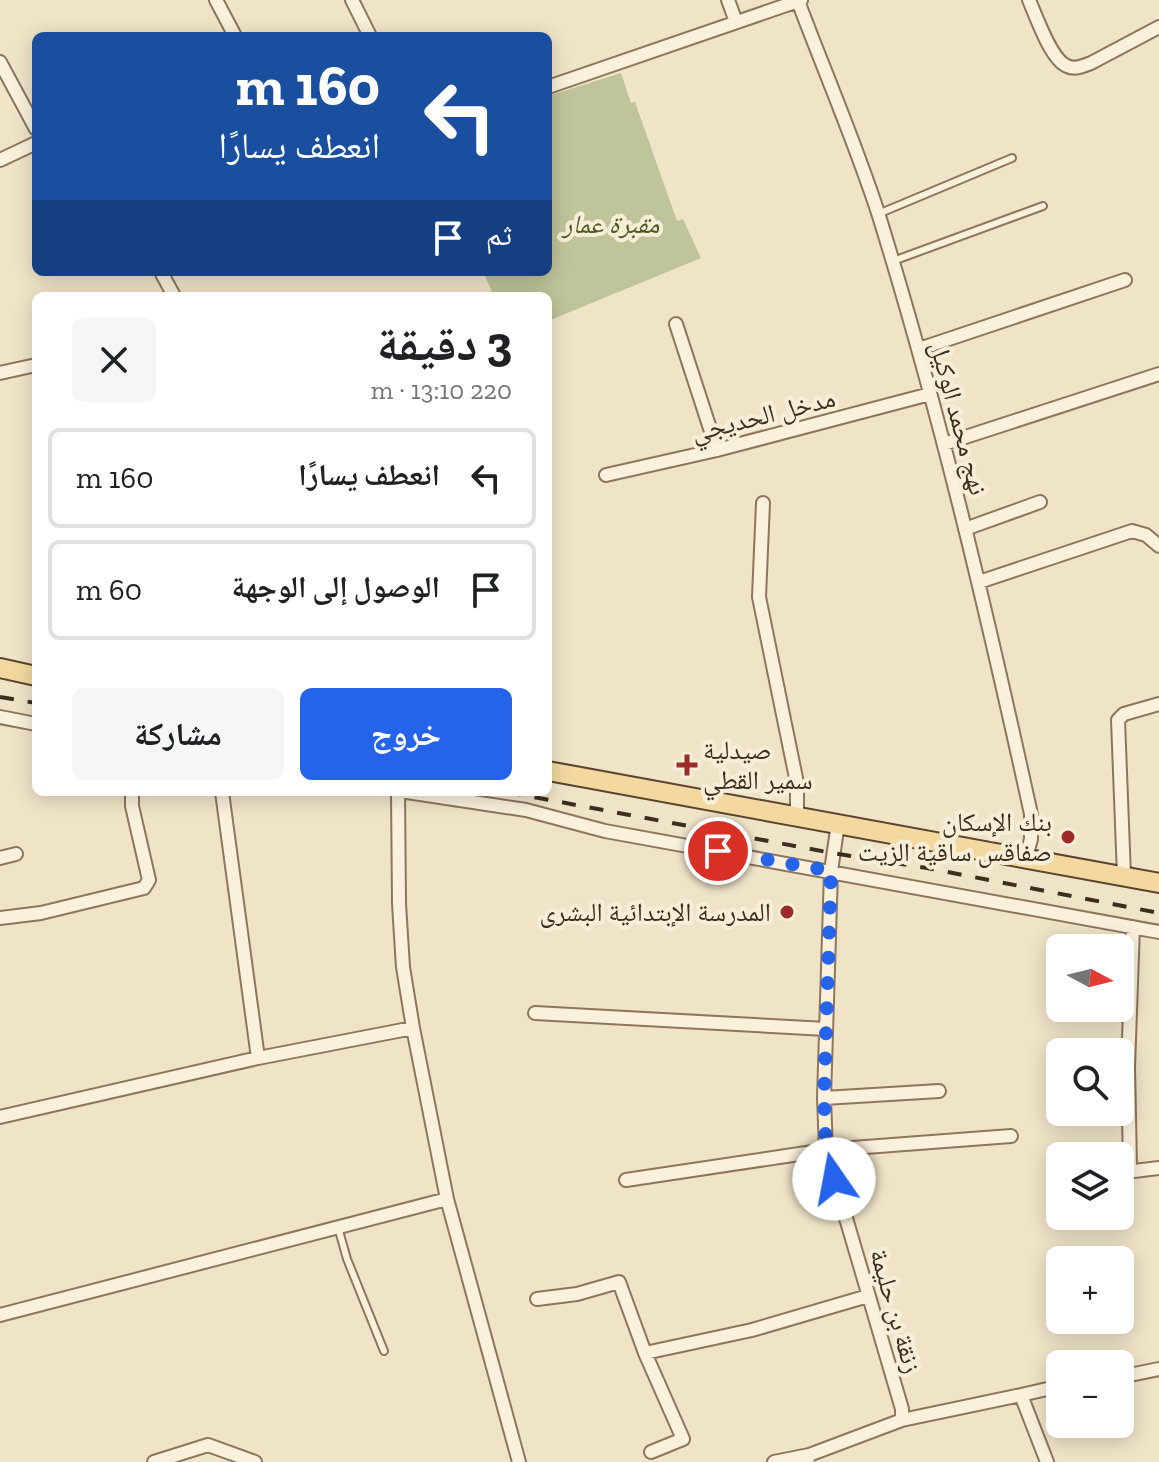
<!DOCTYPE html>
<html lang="ar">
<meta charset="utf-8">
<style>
body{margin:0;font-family:"Zilla Slab","Noto Naskh Arabic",serif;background:#f6f6f6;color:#202124;direction:rtl;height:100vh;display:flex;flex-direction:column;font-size:30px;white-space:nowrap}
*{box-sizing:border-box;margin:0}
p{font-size:26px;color:#757577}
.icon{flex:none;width:44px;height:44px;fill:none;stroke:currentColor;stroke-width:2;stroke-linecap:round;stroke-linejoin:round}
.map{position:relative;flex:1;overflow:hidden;direction:ltr}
.details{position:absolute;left:32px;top:292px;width:520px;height:504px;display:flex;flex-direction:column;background:#fff;border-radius:12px;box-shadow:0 4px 20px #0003;direction:rtl}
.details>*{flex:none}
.hud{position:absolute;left:32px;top:32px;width:520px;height:244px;border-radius:12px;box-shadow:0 4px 20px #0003;direction:rtl;background:#1a4fa0;color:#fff;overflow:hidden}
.needle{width:52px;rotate:97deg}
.controls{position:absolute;left:1046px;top:934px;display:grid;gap:16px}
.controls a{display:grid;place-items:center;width:88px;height:88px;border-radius:12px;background:#fff;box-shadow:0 4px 20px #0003;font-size:40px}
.pin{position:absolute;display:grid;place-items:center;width:68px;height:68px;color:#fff;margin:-34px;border:4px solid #fff;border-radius:50%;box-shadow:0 2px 8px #0007}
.me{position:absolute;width:88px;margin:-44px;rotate:348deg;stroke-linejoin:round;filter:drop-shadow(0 0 6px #0008)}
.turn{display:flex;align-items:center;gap:28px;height:168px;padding:0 40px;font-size:36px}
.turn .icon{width:104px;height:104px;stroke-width:2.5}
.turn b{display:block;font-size:56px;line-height:68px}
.then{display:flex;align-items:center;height:76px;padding:0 40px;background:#0003;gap:16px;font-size:30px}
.round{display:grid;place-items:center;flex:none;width:84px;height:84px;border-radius:12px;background:#f6f6f6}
.head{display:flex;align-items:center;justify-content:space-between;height:136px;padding:0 40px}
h1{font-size:48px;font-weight:700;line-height:60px}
.cta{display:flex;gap:16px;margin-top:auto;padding:16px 40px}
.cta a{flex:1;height:92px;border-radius:12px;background:#2563eb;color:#fff;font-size:32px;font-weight:700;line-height:92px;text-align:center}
.cta a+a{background:#f6f6f6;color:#202124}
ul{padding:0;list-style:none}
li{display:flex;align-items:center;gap:24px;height:100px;margin:0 16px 12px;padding:0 24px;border:4px solid #e0e0e0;border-radius:12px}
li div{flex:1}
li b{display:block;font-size:30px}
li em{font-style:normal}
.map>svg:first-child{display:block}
.cemetery{fill:#bfc49a}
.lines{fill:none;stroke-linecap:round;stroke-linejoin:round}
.service-casing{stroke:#8d765c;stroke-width:10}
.minor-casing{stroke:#8d765c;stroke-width:16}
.primary-casing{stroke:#5b4430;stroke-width:22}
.service{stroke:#faf1dc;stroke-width:6}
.minor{stroke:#faf1dc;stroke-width:12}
.primary{stroke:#f3d9a0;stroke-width:18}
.rail{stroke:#3d2e20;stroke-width:4;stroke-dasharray:14 14;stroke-linecap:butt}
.route{stroke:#2563eb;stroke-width:14;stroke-dasharray:0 25.2}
.poi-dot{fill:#9e2a2b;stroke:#f7eed8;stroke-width:3}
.labels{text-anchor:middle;stroke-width:8;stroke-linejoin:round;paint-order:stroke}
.park-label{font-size:26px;font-style:italic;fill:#4d5a26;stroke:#f7eed8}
.street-label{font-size:26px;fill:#3d2e20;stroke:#f7eed8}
.poi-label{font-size:26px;fill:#3d2e20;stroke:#f7eed8;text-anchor:end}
</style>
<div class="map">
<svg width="1159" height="1462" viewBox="0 0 1159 1462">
<rect width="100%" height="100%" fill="#f0e4c8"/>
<path class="cemetery" d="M621,73L631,103L635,102L677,221L683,219L701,258L548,321V296H494L483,272H548V96Z"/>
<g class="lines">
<defs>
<path id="service" d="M878,214L1012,158
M893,261L1043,206
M338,1227L347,1259L384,1351"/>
<path id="minor" d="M216,0L235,36
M352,0L370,36
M728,0L736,22
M1029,0C1036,16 1051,60 1067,66C1075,70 1083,66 1091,63L1159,27
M798,1C825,73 856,144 879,216C940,413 987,613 1031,814V839L1026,858
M0,62L36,129
M548,87L801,0
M0,160L36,143
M161,272L174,296
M676,324L717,450
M919,349L1125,280
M0,373L36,365
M944,444L1159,374
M606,475L717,450L930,394
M763,503L759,597L797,783V816
M965,529L1040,502
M979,582L1132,531L1146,535L1159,546
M0,717L36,724
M222,792L258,1058
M398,792L399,904L403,967L413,1028L447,1199L519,1462
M407,792L526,810L605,831L1159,932
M0,858L16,854
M1124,876L1118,720L1124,714L1159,704
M0,918L41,913L144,888L149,880L132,806V792
M1133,927L1128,1067L1130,1167L1134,1171L1159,1168
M535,1013L826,1029
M824,1098L939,1091
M0,1117L258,1058L413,1028
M626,1180L826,1150L1011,1136
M537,1299L577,1294L619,1282L645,1353L752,1330L868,1296
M0,1315L447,1199
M645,1353L683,1439L651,1452
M1120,1377L1159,1369
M1021,1395L1060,1386
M902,1420L1021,1395L1047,1462
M154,1462L208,1445L255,1462
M774,1462L809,1455
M807,1462L809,1455L902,1420V1409L826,1150L824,1098L831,871L838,823"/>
<path id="primary" d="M0,668L36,676
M548,771L1159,883"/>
</defs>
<use href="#service" class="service-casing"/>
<use href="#minor" class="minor-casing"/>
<use href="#primary" class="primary-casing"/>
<use href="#service" class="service"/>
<use href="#minor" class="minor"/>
<use href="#primary" class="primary"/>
<path class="rail" d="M0,697L36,703
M507,792L832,853L927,868L1159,913"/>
</g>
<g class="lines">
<path class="route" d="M718,851L831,871L824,1098L826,1150L834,1179"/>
</g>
<g class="poi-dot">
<path d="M683 753h8v8h8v8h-8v8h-8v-8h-8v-8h8z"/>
<circle cx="1068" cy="837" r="8"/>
<circle cx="787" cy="912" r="8"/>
</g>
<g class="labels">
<g class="park-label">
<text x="611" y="233">مقبرة عمار</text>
</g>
<g class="street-label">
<text transform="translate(763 415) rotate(-14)" y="9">مدخل الحديجي</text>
<text transform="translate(959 418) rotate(75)" y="9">نهج محمد الوكيل</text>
<text transform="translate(896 1311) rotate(74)" y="9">زنقة بن حليمة</text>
</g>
<g class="poi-label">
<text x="703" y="759" text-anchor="start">صيدلية<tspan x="703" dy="30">سمير القطي</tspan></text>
<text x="1052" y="831">بنك الإسكان<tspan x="1052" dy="30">صفاقس ساقية الزيت</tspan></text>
<text x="771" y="921">المدرسة الإبتدائية البشرى</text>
</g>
</g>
</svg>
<div class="controls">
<a><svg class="needle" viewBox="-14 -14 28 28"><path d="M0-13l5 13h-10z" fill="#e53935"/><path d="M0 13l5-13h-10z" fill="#757577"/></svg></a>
<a><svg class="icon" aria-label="search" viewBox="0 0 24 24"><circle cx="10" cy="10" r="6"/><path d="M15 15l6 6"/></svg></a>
<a><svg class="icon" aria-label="layers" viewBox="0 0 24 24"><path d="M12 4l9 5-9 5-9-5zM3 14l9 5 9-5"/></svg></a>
<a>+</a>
<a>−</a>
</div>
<div class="pin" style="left:718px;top:851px;background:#d93025"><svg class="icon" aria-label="arrive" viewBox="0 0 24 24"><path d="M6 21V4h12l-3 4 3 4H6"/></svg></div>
<svg class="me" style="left:834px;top:1179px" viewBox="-20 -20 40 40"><circle r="19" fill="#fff"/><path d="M0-13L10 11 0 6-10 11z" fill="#2563eb"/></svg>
<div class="hud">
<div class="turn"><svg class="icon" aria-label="left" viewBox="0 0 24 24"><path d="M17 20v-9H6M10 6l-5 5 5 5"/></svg><div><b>160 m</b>انعطف يسارًا</div></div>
<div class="then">ثم<svg class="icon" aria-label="arrive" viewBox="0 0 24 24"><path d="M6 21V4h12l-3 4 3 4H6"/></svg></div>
</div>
<section class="details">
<div class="head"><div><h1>3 دقيقة</h1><p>220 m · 13:10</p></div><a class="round"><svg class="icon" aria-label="close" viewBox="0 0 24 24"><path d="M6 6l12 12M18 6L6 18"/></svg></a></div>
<ul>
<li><svg class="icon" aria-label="left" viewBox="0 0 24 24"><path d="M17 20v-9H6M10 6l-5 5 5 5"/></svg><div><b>انعطف يسارًا</b></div><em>160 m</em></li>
<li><svg class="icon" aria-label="arrive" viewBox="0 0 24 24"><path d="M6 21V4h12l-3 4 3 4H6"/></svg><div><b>الوصول إلى الوجهة</b></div><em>60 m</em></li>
</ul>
<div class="cta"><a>خروج</a><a>مشاركة</a></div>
</section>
</div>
